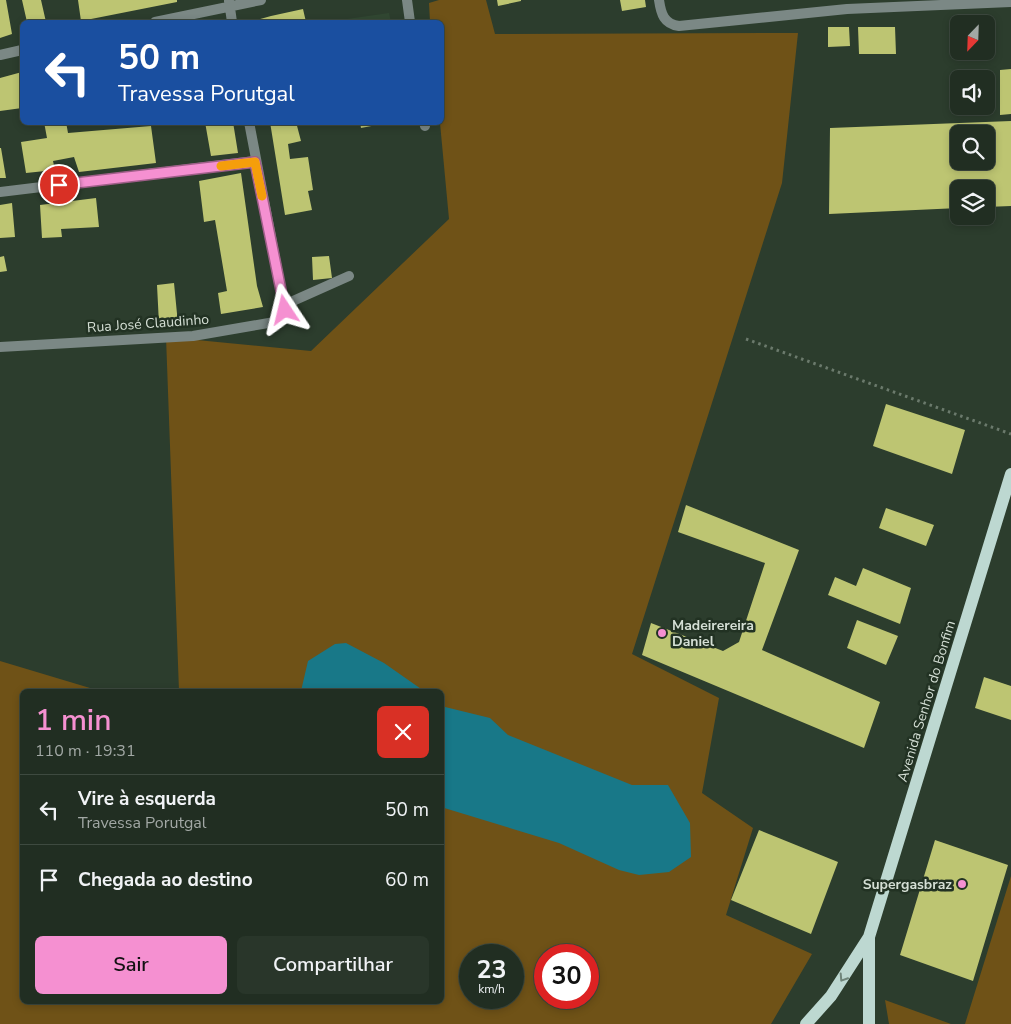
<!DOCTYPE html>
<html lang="pt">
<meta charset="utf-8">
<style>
body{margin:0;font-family:"Nunito Sans",sans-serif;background:#29362a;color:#f1f3f6;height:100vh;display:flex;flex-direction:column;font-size:19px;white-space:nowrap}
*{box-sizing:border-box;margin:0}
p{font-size:16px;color:#a2a8a5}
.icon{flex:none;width:28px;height:28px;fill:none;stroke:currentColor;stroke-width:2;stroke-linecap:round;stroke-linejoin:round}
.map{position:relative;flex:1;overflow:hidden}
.sheet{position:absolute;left:20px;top:689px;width:424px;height:315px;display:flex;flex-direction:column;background:#212e22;border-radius:8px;box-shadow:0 2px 8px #0003,0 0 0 1px #3e4a40}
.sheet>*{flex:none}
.hud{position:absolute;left:20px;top:20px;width:424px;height:105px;border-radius:8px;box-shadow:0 2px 8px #0003,0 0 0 1px #3e4a40;background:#1a4fa0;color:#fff;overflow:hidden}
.needle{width:32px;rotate:203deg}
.controls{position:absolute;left:950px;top:15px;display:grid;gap:10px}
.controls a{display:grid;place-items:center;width:45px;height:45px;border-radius:8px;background:#212e22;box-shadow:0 2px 8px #0003,0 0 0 1px #3e4a40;font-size:25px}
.speed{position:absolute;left:459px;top:944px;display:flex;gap:10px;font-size:25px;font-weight:700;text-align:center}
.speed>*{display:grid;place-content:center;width:65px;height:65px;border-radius:50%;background:#212e22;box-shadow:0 2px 8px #0003,0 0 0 1px #3e4a40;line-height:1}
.speed small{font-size:12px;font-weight:400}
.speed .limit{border:8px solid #d22;background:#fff;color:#111}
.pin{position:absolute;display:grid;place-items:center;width:42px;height:42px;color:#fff;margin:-21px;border:2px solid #fff;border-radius:50%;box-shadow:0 1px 5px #0007}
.me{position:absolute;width:55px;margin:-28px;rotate:350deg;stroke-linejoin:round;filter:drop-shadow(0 0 4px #0008)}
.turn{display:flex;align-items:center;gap:18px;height:105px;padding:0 15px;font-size:22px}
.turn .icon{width:65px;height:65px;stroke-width:2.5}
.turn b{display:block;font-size:35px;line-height:42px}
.round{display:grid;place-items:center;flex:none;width:52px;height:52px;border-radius:8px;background:#29362a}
.overview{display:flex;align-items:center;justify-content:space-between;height:85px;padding:0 15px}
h1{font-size:30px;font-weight:600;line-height:38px;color:#f590d1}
.action{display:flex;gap:10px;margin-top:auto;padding:10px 15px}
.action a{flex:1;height:58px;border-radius:8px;background:#f590d1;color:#111;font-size:20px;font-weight:600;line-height:58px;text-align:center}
.action a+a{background:#29362a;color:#f1f3f6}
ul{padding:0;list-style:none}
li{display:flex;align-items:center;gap:15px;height:70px;padding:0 15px;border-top:1px solid #3e4a40}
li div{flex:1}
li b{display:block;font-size:19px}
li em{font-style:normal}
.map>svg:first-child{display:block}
.built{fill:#314732}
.green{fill:#6f5217;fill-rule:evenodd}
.water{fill:#187888}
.building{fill:#bdc572;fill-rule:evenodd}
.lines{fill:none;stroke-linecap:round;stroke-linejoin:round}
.path{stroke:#6b7a6c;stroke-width:3;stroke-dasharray:2.5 4;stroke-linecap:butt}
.street{stroke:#7b8885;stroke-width:10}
.primary{stroke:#bdd8d1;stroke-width:12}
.oneway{stroke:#70857a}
.route-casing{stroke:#9f5e88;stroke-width:12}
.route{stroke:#f590d1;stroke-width:9}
.slow{stroke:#f59e0b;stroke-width:9}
.poi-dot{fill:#f590d1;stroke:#223223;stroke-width:2}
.labels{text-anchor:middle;stroke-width:5;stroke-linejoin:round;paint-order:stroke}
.street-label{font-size:14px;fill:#d5dfd5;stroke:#223223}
.poi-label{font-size:14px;font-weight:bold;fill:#d5dfd5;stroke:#223223;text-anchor:start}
</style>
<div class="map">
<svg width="1011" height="1024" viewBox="0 0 1011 1024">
<rect width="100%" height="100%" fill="#2c3d2d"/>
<path class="built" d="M389,13L391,22L333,21Z"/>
<path class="green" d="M439,0H486L495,34L798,33L782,183L632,654L719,698L702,793L753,828L726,915L812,954L771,1024H0V661L100,691H22V1001H441V691H179L166,337L311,351L449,219L440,123L441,22H430L429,3ZM470,955H512V998H470ZM545,955H588V998H545Z
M1011,876V1024H965Z
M885,1000L951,1024H889Z"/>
<path class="water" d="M346,643L384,663L424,691H301L308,661L335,644Z
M441,706L490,718L508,735L632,785H668L690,823L691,857L669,872L639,875L619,870L559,843L441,807Z"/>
<path class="building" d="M0,0H6L12,34L0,38Z
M22,0H41L46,22H27Z
M78,0H177V2L81,21Z
M497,0H521V1L498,6Z
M620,0H645L646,7L622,11Z
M303,9L306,22H249L271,16Z
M828,27H849L850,46L828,47Z
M858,27H895L896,54H859Z
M1011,69V114L1000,115V70Z
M22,72V108L0,111V78Z
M1011,121V206L986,207V189H959V208L829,214L830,128ZM959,134H986V161H959Z
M44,122H66L68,133L151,126L156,163L79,172L74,157L53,161L55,170L26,173L21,142L47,138Z
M205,122H233L238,153L211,156Z
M270,122H296L301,141L288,144L290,159L308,157L313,190L308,191L312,210L285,215Z
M360,122H387V123L361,128Z
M0,148H1L6,178H0Z
M241,173L257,286L263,307L221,314L218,293L227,291L215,220L204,222L199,181Z
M96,198L99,227L61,229L62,237L42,238L40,205Z
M12,203L15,237L0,238V205Z
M4,256L7,271L0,272V257Z
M329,256L332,278L313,280L312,257Z
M174,283L178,324H159L157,285Z
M886,404L965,430L952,474L873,446Z
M686,505L799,550L762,650L880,702L864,748L642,655L651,623L723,651L739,642L765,563L678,532Z
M886,508L934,525L926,546L879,528Z
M863,568L911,588L900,624L828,595L835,577L856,586Z
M857,620L898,636L886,665L847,648Z
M984,677L1011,686V720L975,708Z
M759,830L838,862L811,934L731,900Z
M935,840L1008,865L973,981L900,955Z"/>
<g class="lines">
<path class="path" d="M746,339L1011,434"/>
<path class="street" d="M407,0L410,22
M659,0C661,14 664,24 679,26L847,9L1011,2
M229,1L232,22
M155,22L261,0
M0,55L22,50
M424,122L425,126
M0,192L255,161
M284,305L349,276
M0,347L193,336L280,321L285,310L284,305L249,122"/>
<path class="primary" d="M806,1024L831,996L869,937L1011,474
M869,1024V937"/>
</g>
<defs><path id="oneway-chevron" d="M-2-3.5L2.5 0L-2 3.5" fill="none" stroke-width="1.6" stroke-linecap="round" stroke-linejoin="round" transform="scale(1.25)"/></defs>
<use class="oneway" href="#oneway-chevron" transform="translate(843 978) rotate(123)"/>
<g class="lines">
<defs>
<path id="route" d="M59,185L255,162L285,310"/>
</defs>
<use href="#route" class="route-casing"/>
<use href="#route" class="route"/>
<path class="slow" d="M221,166L255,162L262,196"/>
</g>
<g class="poi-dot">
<circle cx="662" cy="633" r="5"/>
<circle cx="962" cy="884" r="5"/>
</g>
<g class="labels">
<g class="street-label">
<text transform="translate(148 323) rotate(-4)" y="5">Rua José Claudinho</text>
<text transform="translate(926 701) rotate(-73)" y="5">Avenida Senhor do Bonfim</text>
</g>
<g class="poi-label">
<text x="672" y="630">Madeirereira<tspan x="672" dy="16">Daniel</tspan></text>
<text x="952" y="889" text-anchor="end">Supergasbraz</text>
</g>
</g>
</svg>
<div class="controls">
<a><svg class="needle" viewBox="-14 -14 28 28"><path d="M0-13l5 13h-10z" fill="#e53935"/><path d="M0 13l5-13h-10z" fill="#a2a8a5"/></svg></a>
<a><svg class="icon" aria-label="sound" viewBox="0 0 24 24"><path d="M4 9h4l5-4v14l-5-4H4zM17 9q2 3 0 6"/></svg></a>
<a><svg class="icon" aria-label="search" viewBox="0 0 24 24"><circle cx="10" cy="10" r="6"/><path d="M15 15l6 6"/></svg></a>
<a><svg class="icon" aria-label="layers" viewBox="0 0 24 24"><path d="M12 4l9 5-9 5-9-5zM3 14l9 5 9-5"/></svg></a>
</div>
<div class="speed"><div>23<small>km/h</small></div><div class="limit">30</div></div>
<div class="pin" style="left:59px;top:185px;background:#d93025"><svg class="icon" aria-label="arrive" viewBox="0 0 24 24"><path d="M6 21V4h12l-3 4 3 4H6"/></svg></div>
<svg class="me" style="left:285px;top:310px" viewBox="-20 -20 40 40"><path d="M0-17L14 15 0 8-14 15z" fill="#f590d1" stroke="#fff" stroke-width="4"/></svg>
<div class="hud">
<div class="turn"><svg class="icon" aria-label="left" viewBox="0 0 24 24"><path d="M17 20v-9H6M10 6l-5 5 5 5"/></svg><div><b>50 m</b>Travessa Porutgal</div></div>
</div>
<section class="sheet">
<div class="overview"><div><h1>1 min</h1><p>110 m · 19:31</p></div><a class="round" style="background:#d93025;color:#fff"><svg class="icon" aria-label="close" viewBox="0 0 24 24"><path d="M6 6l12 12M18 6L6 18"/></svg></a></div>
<ul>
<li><svg class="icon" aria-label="left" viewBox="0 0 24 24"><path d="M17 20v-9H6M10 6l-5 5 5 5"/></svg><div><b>Vire à esquerda</b><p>Travessa Porutgal</p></div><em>50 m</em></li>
<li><svg class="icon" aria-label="arrive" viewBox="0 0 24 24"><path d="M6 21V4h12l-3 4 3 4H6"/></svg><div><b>Chegada ao destino</b></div><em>60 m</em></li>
</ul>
<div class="action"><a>Sair</a><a>Compartilhar</a></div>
</section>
</div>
